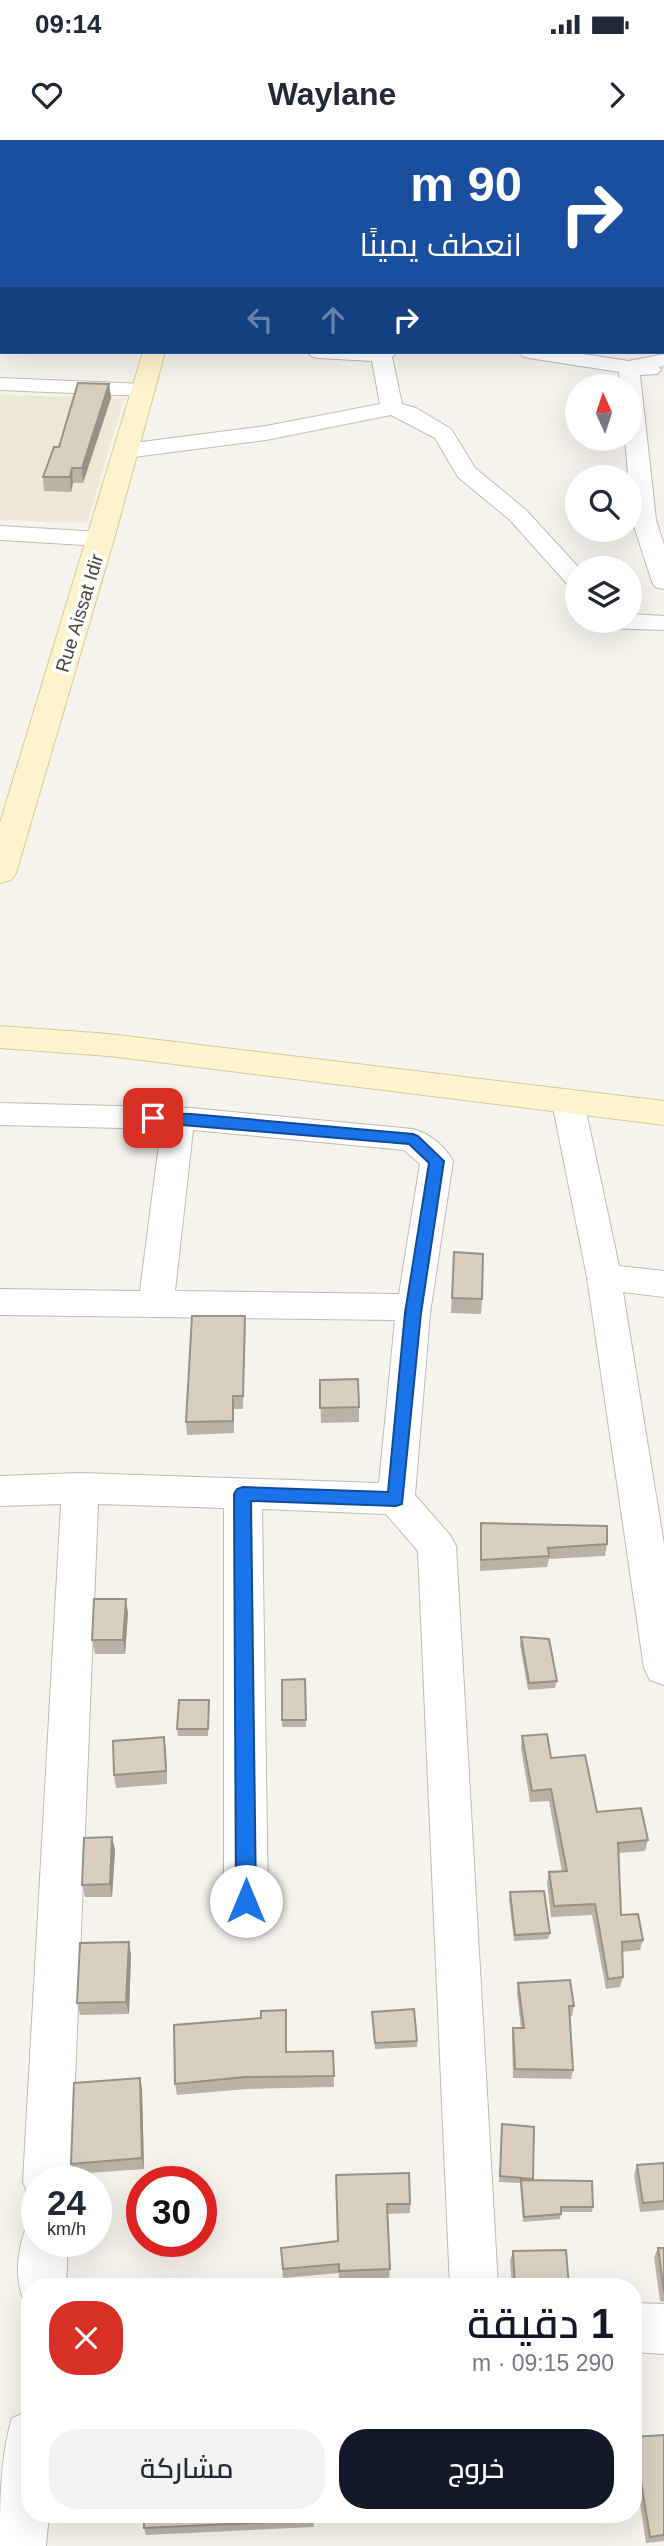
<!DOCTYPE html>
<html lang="ar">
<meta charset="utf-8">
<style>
body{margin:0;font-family:Arial,Cairo,sans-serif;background:#f2f2f3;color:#1f2937;direction:rtl;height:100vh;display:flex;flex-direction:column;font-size:26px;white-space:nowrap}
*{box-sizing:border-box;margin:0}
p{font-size:23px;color:#747a83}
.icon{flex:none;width:38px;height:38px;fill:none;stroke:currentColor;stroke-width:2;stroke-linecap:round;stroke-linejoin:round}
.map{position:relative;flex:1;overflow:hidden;direction:ltr}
.drawer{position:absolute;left:21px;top:2138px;width:621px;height:245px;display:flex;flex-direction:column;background:#fff;border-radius:28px;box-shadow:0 7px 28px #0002;direction:rtl}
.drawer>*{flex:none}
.top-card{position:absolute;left:0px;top:0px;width:665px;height:214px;box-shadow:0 7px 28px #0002;direction:rtl;background:#1a4fa0;color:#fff;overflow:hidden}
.needle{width:46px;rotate:357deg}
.controls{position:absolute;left:565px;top:234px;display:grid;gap:14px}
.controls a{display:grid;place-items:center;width:77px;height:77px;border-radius:50%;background:#fff;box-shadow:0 7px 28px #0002;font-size:35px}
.speed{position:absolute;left:21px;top:2026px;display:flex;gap:14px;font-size:35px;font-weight:700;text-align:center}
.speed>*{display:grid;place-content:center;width:91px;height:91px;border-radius:50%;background:#fff;box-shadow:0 7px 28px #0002;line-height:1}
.speed small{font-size:18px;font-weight:400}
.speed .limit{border:10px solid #d22;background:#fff;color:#111}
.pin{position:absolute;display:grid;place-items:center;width:60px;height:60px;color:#fff;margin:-30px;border-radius:14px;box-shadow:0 4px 10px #0006}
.me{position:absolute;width:77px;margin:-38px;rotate:0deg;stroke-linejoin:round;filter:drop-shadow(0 0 5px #0008)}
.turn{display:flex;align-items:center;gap:24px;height:147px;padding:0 28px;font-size:32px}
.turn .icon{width:91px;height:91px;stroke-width:2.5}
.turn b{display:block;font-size:49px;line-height:60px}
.lanes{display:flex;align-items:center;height:66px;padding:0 28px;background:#0003;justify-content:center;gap:35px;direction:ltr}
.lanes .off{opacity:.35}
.round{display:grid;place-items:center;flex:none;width:74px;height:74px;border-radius:28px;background:#f2f2f3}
.head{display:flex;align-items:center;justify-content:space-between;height:119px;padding:0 28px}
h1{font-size:42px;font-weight:600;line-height:52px;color:#111827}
.action{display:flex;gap:14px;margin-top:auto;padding:14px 28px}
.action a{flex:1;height:80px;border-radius:28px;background:#111827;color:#fff;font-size:28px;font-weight:600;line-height:80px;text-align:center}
.action a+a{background:#f2f2f3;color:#1f2937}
.status{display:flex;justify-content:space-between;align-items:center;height:49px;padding:0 35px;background:#fff;direction:ltr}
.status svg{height:19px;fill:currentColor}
header{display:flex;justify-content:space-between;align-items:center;height:91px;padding:0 28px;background:#fff;font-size:32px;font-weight:600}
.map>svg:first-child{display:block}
.education{fill:#efe8d6}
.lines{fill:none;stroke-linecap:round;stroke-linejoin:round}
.street-casing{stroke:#c2bbae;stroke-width:2}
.secondary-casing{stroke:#d6c79b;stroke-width:2}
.street{fill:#fff;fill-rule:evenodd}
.secondary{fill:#fff3cd;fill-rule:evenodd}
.wall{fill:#bab2a6}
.shaded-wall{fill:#979187}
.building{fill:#d8cfc1;stroke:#979187;stroke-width:2}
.route{fill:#1a73e8;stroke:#114b97;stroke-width:2}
.labels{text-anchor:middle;stroke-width:7;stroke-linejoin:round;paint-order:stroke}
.far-street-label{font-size:19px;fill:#4b4439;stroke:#fff}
</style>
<div class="status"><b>09:14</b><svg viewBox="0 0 49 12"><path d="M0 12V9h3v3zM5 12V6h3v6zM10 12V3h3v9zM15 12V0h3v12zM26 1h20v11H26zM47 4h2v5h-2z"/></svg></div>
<header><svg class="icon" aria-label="forward" viewBox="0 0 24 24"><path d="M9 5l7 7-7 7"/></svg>Waylane<svg class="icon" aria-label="heart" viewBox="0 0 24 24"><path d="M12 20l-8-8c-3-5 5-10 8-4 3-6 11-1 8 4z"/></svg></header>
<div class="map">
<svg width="664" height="2406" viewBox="0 0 664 2406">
<rect width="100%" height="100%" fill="#f6f3ec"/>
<path class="education" d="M0,255L124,258L87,383L0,380Z"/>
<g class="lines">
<defs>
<path id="street" d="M80,0H99L100,2H81Z
M396,0H415L416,2H397Z
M0,22H2V34H0Z
M663,59L664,60V72L663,71Z
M2,68V83L0,84V69Z
M0,105H2V117H0Z
M663,168H664V181H663Z
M0,176H2V188H0Z
M308,212H397L392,217L402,264L416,268L451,289L475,328L526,370L580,429H578V448L569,446L510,380L458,337L435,298L391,275L266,300L126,318L118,316L115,311L118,306L126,304L266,286L380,264L372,221L318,218L311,216Z
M519,212H569L629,221L664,214V226L659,227L661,230L657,234L640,235L656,380L664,405V449L655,447L652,442L632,380L625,299H630V247H620L619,232L529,218L522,216Z
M0,238L144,244L152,245L155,250L152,255L144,256L0,250Z
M0,386L101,392L109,394L113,399L109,404L101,406L0,400Z
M630,474L664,476V490L605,488L596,486L593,481H630Z
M568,951L579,954L584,962L619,1126L664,1131V1157L623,1152L664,1405V1545L650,1540L644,1528L587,1137L552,962L557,954Z
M0,963L191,968L413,989C429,993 445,1006 453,1021L430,1173L415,1355L450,1395L456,1406L498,2147H450L418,1411L386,1374L262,1369L268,1761L261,1775L246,1781L231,1775L224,1761V1368L98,1364L71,2042H37V2061L30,2059L23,2042L61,1364L0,1366V1336L80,1333L379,1343L395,1180L0,1175V1149L140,1151L161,989L0,985ZM193,990L404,1010L420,1024L399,1154L175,1151Z
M37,2081V2102H68L66,2147H30V2166L25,2164C14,2139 17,2110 27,2085Z
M634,2163L664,2164V2214L634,2212Z
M30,2271V2375H49L46,2406H0C0,2364 0,2318 12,2278Z"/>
<path id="secondary" d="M212,0H232L211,2Z
M143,212H165L114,399L16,733L11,740L0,743V683Z
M0,886L109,894L664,961V985L109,916L0,908Z"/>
</defs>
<use href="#street" class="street-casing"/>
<use href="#secondary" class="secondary-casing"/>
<use href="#street" class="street"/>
<use href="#secondary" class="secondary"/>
</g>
<path class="wall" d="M457,0H559L561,2H460Z
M109,244L111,258L83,343H73L71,352L44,351L43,337L59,307Z
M454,1112L482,1159L481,1174L451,1173Z
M245,1176V1189L243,1269H234V1293L187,1295L186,1282Z
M320,1240L359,1267V1282L321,1283Z
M481,1383L607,1404L605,1416L549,1419L547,1427L480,1431Z
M128,1473L125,1514H95L92,1500Z
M521,1497L557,1541L555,1548L528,1550L520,1505Z
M305,1539L306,1587H282V1540Z
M209,1560L208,1596H178L177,1589Z
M522,1596L551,1618L597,1672L648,1700L645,1711L619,1713L621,1775L643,1800L640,1810L622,1812L623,1837L620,1847L606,1849L592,1775L551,1777L547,1743L549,1732H562L549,1661L530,1662L521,1608Z
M166,1611L167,1644L116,1648L114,1635Z
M112,1697L115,1710L112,1757H85L82,1745Z
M510,1752L550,1793L548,1799L514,1801L509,1759Z
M131,1814L129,1874L80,1875L77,1863Z
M518,1843L574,1866L572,1876H570L573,1930L571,1939L513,1938L512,1897L513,1888H521L517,1853Z
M372,1872L417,1901V1907L375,1909Z
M333,1911L334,1947L246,1949L177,1955L175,1944L286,1912Z
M140,1938L142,1949L144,2029L74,2034L71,2024Z
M502,1984L534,1987L532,2040L593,2067L592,2072H561L560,2079L523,2082L520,2043L499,2042Z
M664,2023V2070L640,2072L634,2035L637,2025Z
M409,2033L410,2064V2073L387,2074L390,2129L389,2138L339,2140V2133L283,2138L281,2108L338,2101Z
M658,2108H664V2162L660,2161L654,2117Z
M513,2111L569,2147H512L510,2121Z
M664,2295V2401L646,2403L636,2336H634V2297Z
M313,2375L314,2387L146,2395L144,2388Z"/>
<path class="shaded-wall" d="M109,244L111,258L83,343L82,328Z
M72,328L73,343L71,352L70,337Z
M126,1459L128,1473L125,1514L123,1500Z
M164,1597L166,1611L167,1644L166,1631Z
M112,1697L115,1710L112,1757L110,1744Z
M129,1802L131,1814L129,1874L126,1862Z
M140,1938L142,1949L144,2029L142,2018Z"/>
<path class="building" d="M473,0H559L561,2H476Z
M663,96H664V154H663Z
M78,243L109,244L82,328H72L70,337H43L54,307H59Z
M454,1112L483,1114L482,1159L452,1158Z
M192,1176H245L243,1256H233V1281L186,1282Z
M358,1239L359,1267L320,1268V1240Z
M481,1383L607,1386V1404L548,1408L549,1416L481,1420Z
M94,1459H126L123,1500H92Z
M521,1497L549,1499L557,1541L529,1543Z
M305,1539L306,1580H282V1540Z
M179,1560H209L208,1589H177Z
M547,1594L551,1618L585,1615L597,1672L641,1668L648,1700L618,1703L621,1775L638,1774L643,1800L622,1802L623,1837L608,1839L595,1764L554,1766L549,1732L567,1731L551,1649L532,1651L522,1596Z
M164,1597L166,1631L114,1635L113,1601Z
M112,1697L110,1744L82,1745L84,1698Z
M544,1751L550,1793L515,1795L510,1752Z
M129,1802L126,1862L77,1863L80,1803Z
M570,1840L574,1866H569L573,1930L515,1929L513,1888H524L518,1843Z
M414,1869L417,1901L375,1903L372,1872Z
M286,1870V1912L333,1911L334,1936L245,1937L175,1944L174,1885L261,1878V1871Z
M140,1938L142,2018L71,2024L74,1943Z
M502,1984L534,1987L533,2039L500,2036Z
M664,2023V2061L643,2063L637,2025Z
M409,2033L410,2064H387L390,2129L339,2131V2124L283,2129L281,2108L338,2101L336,2035Z
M521,2040L592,2041L593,2067H561V2074L524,2077Z
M658,2108H664V2153Z
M566,2110L569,2147H515L513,2111Z
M664,2295V2395L650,2397L639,2329L636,2330L634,2316V2297Z
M144,2375H313V2380L144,2388Z"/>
<path class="route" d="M153,973L191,974L413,994L418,996L444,1021L421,1173L402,1364L396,1366L251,1361L256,1761L253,1767L246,1770L239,1767L236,1761L234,1354L237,1349L243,1347L388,1352L405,1173L429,1023L409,1004L147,982L145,978Z"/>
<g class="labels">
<g class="far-street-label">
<text transform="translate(79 473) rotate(-73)" y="7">Rue Aissat Idir</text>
</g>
</g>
</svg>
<div class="controls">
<a><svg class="needle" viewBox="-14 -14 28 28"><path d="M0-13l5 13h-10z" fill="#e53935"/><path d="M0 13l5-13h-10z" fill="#747a83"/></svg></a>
<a><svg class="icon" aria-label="search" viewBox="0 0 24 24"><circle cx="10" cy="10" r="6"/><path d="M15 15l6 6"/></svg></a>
<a><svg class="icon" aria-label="layers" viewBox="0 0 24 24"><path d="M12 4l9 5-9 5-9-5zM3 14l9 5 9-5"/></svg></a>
</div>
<div class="speed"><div>24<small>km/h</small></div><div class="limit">30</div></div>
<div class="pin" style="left:153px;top:978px;background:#d93025"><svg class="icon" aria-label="arrive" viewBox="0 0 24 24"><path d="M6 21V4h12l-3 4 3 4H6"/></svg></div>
<svg class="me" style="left:246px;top:1761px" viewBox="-20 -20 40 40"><circle r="19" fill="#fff"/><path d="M0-13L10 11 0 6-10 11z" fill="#1a73e8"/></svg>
<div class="top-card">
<div class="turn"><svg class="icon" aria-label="right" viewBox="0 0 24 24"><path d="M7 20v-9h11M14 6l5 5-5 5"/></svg><div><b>90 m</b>انعطف يمينًا</div></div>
<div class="lanes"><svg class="icon off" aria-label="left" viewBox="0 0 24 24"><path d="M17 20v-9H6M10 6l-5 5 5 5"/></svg><svg class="icon off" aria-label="ahead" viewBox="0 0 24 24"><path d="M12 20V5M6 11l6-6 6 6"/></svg><svg class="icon" aria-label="right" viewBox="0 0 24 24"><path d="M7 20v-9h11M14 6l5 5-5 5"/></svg></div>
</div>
<section class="drawer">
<div class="head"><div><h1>1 دقيقة</h1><p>290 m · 09:15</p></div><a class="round" style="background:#d93025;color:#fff"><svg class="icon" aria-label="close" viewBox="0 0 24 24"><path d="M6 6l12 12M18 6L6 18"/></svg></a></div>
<div class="action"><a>خروج</a><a>مشاركة</a></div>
</section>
</div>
